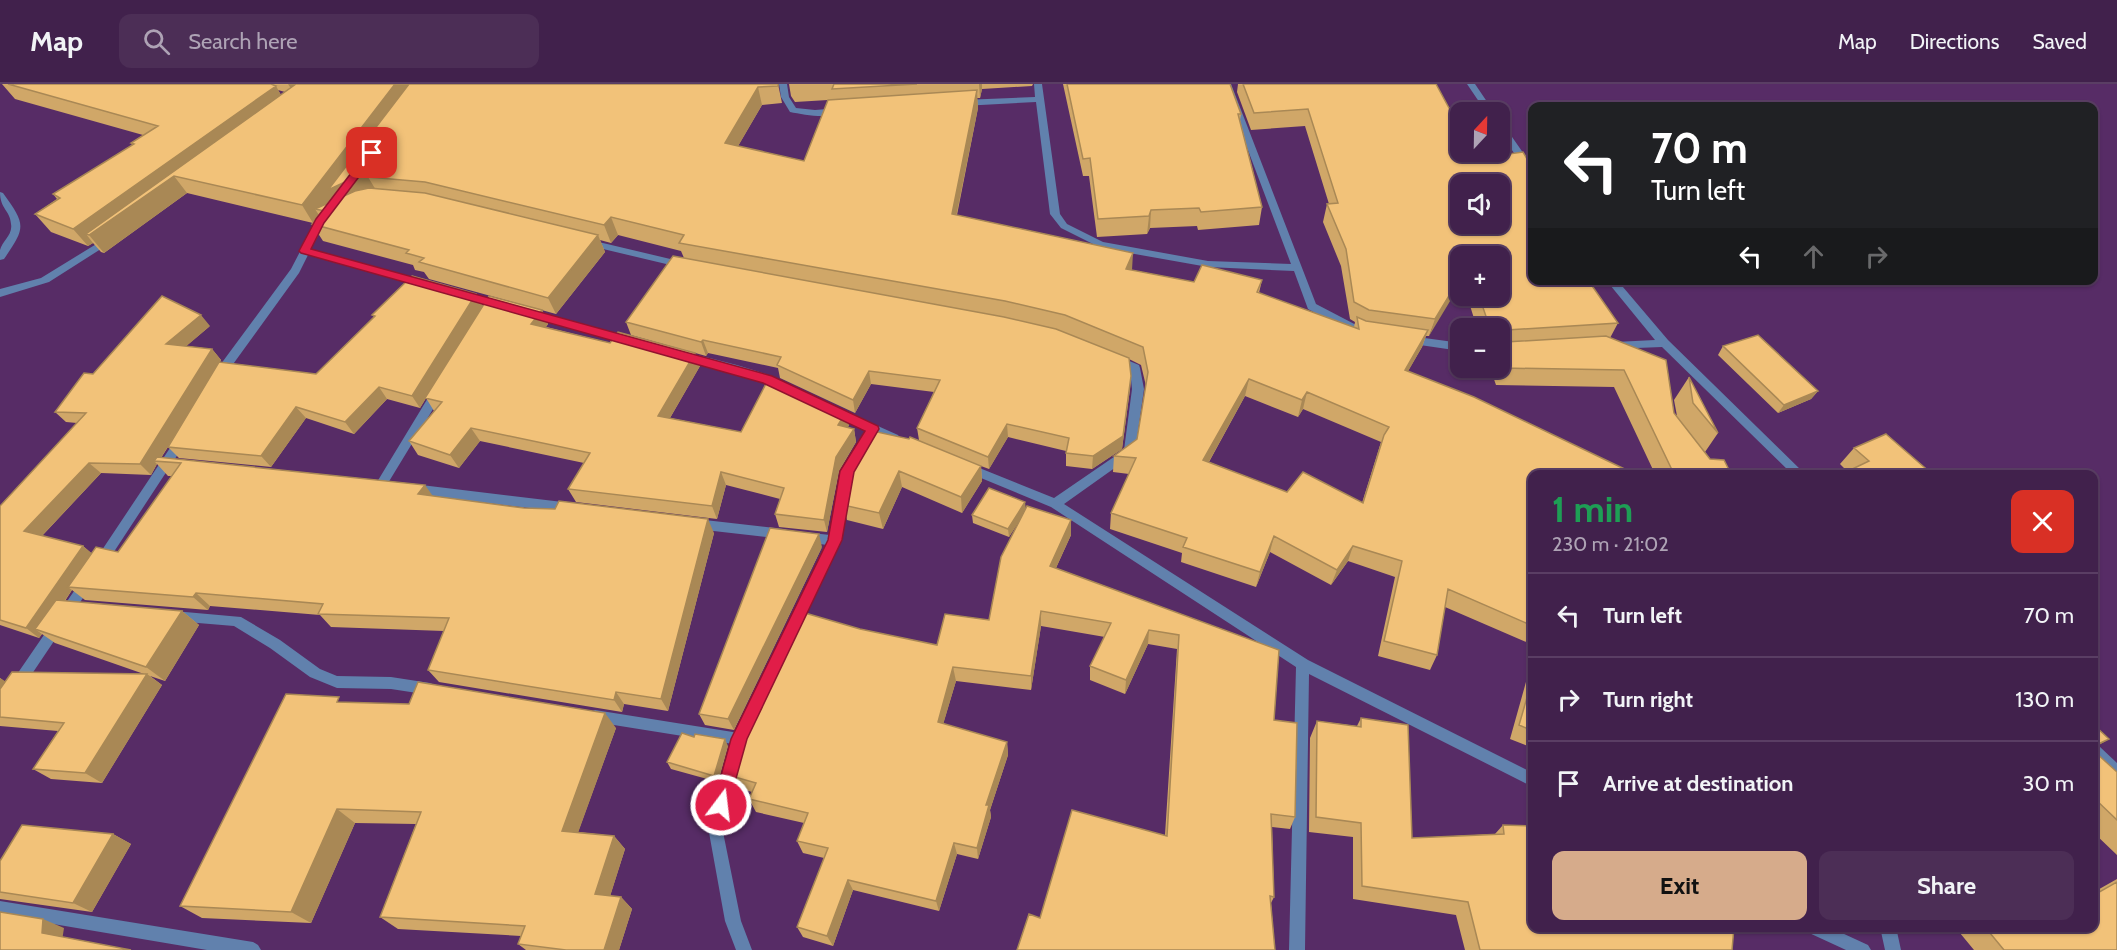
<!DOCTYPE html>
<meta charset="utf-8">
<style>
body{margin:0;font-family:Cabin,sans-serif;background:#4c2e56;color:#f1f3f6;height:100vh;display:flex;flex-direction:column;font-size:22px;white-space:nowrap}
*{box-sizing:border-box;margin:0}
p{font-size:20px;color:#aea3b5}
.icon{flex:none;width:33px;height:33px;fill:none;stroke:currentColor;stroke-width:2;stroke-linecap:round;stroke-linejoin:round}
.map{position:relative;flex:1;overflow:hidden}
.details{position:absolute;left:1528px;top:386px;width:570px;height:462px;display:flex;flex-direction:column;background:#41214c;border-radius:12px;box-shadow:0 2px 4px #0004,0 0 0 2px #5a3e64}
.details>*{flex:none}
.banner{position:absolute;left:1528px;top:18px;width:570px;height:183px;border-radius:12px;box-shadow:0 2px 4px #0004,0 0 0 2px #5a3e64;background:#202124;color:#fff;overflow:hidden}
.needle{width:39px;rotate:22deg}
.controls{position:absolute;left:1450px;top:18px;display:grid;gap:12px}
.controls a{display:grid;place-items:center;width:60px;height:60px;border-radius:12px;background:#41214c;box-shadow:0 2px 4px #0004,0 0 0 2px #5a3e64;font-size:30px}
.pin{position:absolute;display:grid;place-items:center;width:51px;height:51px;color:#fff;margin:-26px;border-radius:12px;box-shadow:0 3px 9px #0006}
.me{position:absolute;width:66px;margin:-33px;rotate:15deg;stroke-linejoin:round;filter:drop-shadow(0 0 4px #0008)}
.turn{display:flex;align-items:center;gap:21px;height:126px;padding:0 24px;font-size:27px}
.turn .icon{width:78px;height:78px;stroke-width:2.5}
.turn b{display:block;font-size:42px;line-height:51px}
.lanes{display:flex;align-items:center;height:57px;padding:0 24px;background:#0003;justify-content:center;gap:30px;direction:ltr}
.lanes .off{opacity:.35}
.round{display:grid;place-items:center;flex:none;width:63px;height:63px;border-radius:12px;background:#4c2e56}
.head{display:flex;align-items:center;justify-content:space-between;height:102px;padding:0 24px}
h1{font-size:36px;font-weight:800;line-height:45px;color:#1e9e55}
.cta{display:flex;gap:12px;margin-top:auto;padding:12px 24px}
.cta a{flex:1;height:69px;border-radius:12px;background:#d6ab8b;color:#111;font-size:24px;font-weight:800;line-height:69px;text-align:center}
.cta a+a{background:#4c2e56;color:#f1f3f6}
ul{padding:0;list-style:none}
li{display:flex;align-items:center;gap:18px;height:84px;padding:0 24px;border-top:2px solid #5a3e64}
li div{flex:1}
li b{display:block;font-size:22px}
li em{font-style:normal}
header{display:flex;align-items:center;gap:36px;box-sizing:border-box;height:84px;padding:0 30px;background:#41214c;border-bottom:2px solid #5a3e64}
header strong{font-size:28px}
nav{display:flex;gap:33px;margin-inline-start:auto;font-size:21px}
.search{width:420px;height:54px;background:#4c2e56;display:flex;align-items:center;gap:15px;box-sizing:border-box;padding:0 21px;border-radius:12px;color:#aea3b5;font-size:22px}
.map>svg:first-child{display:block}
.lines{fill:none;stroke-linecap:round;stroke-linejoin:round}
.minor{fill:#6181ad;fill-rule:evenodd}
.wall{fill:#d0a768;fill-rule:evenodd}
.shaded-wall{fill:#a98855}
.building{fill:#f2c279;stroke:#a98855;stroke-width:1.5;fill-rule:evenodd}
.route{fill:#e11d48;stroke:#92132f;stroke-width:1.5}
</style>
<header>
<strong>Map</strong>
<div class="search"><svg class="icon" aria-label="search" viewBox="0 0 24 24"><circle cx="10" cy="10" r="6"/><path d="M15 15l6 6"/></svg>Search here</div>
<nav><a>Map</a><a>Directions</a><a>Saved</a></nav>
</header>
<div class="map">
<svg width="2117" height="866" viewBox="0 0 2117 866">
<rect width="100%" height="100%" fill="#572c66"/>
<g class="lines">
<path class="minor" d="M779,0H787L789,13L796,24L815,26L840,24L844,27C831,36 805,31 790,28L781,13Z
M1034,0H1042L1060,130L1067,140L1103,158L1208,177L1291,180L1223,0H1231L1316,220L1362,244L1363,247L1362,250H1354L1308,225L1294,187L1208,183L1101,164L1061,144L1050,130L1036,18L962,22L958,19L962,16L1035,13Z
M1467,0H1475L1494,28H1486Z
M1500,39L1503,40L1533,83V93L1530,92L1500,49Z
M0,108L3,109C26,141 26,143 4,175L0,176C0,173 0,170 0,166C2,157 13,151 11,140C10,126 0,125 0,108Z
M323,130L328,133L311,165L426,197V201L422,203L308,171L299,189L223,294H215L214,291L215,288L291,185L318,133Z
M111,151L115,152V156L49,198L0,213V205L41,194Z
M586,155L683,178L688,181L683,184L582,160V156Z
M1606,196H1617L1668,256L1805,390H1792L1662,263L1611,265L1610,262L1611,259L1615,258L1655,256Z
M531,226L630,253L635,257L630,261L527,233L526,230Z
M1410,252L1461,259V267L1406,259L1405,256Z
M682,267C703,273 776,288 788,302L782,306L764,298L678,274L677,271L678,268Z
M1115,271L1139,281L1140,284L1144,305L1135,368L1133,371L1064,420L1308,576L1533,689V703L1309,590L1305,866H1289L1296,583L1051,423L964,387L962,384L964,381H972L1054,414L1124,366L1132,305L1130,286L1111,278L1110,275Z
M438,303L444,307L385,404H377L375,401L377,398L434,304Z
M833,322L898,351L900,354L894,358L890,357L829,329L827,326L829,323Z
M182,351L188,355L186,358L104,483L100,484L96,483L94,479L96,475L178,352Z
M858,365L864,369L853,388L841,457L799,546L794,548L789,546L788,542L827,461L799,457L797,453L799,449L803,448L830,451L841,387L854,366Z
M413,400L571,419L575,421L577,424L575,427L571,429L413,410L409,408L407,405L409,402Z
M696,435L783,445L787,446L789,450L787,454L783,455L696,445L692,443L690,440L692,437Z
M87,493L91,494L93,498L91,502L5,630L0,632V615L83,494Z
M174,527L241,533L280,556L320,585L337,592L391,593L430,599L435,601L437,605L435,609L430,611L391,605L337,604L310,593L270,564L234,542L174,537L169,536L168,532L169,528Z
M595,626L739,649L744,651L746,655L744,659L739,661L595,638L590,636L588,632L590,628Z
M2094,661L2099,662L2117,679V695L2112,693L2094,676Z
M733,672L738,673L740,678L722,743L741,837L752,866H736L725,837L708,743L726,678L728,673Z
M0,817L253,858L258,861L261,866H207L0,831Z
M1804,843H1829L1868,861L1871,866H1846L1807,848Z
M1880,843H1896L1901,866H1885Z"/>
</g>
<path class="wall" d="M2,0H778L782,19L762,21L738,62L804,77L828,16L795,18L791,12L789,0H1033L1032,2L982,5L980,14H977L978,24L957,131L1132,186L1194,198L1262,196L1259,209L1354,243L1355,238L1350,235L1341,182L1323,138L1327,120H1329L1305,42L1251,46L1237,8L1238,0H1337L1533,196L1618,239L1610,254L1677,332L1674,316L1689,293L1718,349L1705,368L1710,375L1731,390H1655L1614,303L1496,301L1490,284H1500V244H1477L1467,212H1500L1461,172L1429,252H1426L1422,263L1408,287L1533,390V561L1445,523L1437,571L1430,586L1378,572L1395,493L1348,477L1331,501L1270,468L1256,503L1181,478L1182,469L1110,445L1111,429L1129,390L1113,388L1114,372L1137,355L1146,302L1141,281L1129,275L1131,292L1130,305L1122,365L1092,385L1066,382V367L1008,353L989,385L981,382L982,397L962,429L902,403L883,445L847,436L843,421L909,355L919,356L917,344L934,308L871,300L855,329L780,294L778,284L708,269L706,272L631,251L626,238L684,174L681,167L618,151L611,159L600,156L605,168L556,230L429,195L424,188L415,186L413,181L323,157L312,140L320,132L319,131L313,139L187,109L104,169L101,168L93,159L88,162L51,148L35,130L57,115L53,110L132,61L131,59L143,51L15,15ZM278,6L285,8L281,11ZM332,113L334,116L328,119ZM1245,312L1298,333L1303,325L1381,358L1362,419L1287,408L1209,378Z
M1063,0H1230L1241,30L1240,36L1262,123L1259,141L1198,146L1197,142L1150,144L1147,150L1097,153L1089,92H1083Z
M1648,196H1658L1653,201Z
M482,222L542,226L548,240L546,243L610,259L695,269L700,282L670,334L741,348L849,341L848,343L854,345L856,358L839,387L827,448L779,443L775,430L780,415L726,401L717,435L576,418L568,405L584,379L480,357L459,384L418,371L409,357L434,327L426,314L420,324L387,315L354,350L306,334L271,383L179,374L168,363L161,374L432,412L714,449L668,627L624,620L622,628L439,598L428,586L444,547L331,543L320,531L210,522L208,526L85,516L72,506L65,517L182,527L199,541L165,597L150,592L162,601L102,699L51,695L33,685L58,647L0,642V594L5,598L144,590L55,559L42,550L39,554L0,541V422L77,339L66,338L55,328L93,290L210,242L186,262L212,265L221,276L220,278L316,290L374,233L372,231ZM157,380L168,392H172L118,468L91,469L83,462L42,452L101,389L151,391Z
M1723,262L1818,307L1811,315L1778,329L1718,271Z
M1854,364L1932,390L1847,387L1840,380Z
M1026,424L1071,436V451L1056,484L1279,566L1274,636L1295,733L1290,745L1272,743L1274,813L1271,819L1275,866H1017L1040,834L1165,751L1177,565L1148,560L1125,610L1090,596V582L1105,553L1041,542L1031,606L956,597L943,640L1007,658L1008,671L990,726L991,733L978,775L957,770L939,827L853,806L833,862L803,853L797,843L824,774L803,769L797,757L804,739L756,728L749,715L752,708L735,703L728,691L860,545L937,561L989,536L1021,434L1009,453L973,439L972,431Z
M822,463L734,646L705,641L699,630Z
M1533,573V664L1510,655Z
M344,618L616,644L578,748L614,752L625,765L610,812L621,813L632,825L619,866H526L518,860L521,852L398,845L380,833L416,740L355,739L311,839L202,834L180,822Z
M1361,634L1412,754L1495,750L1503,741L1732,866H1465L1456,831L1353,815V753L1309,748L1310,654L1317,637L1357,642Z
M728,662L718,698L671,685L667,678Z
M2094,667L2117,688V771L2094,749Z
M113,750L131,760L92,828L0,815V777Z
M2117,795V866H1974L1955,843H2094V808Z"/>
<path class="shaded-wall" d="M288,0H313L296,12Z
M395,0H417L347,97L368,93L379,111L339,123L332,113L322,126L315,125L319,131L313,139L302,121Z
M979,0H982V5L980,14Z
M276,2L286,20L174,92L187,109L104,169L89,151L86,150L93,159L88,162L73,145Z
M758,3L762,21L730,76L725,59Z
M977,6L978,24L953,148L952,130Z
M1151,126L1150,144L1147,150L1149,132Z
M611,133L618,151L611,159L604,141Z
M598,151L605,168L556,230L548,214Z
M1133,169L1132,186L1126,185Z
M1461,192V199L1429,252L1435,235Z
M476,210L483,222L420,324L412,312Z
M542,226L548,240L538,254L531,240Z
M201,231L210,242L176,271L166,260Z
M1428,246L1422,263L1399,303L1405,286Z
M703,256L708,269L706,272L701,258Z
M212,265L221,276L159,377H154L157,380L151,391L140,380Z
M695,269L700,282L663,346L658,332Z
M869,287L871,300L855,329L853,316Z
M1131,292L1122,365L1092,385L1093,372Z
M1249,295L1245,312L1201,392L1203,376Z
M379,303L387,315L354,350L345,338Z
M1818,307L1811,315L1778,329L1784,321Z
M1307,308L1303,325L1298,333L1302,316Z
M296,323L306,334L271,383L261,372Z
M846,328L849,341L842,355L838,341Z
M1007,340L1008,353L989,385L988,373Z
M471,344L480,357L459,384L450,371Z
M854,345L856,358L839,387L827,448L824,436L836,373Z
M89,379L101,389L37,457L24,447Z
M981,382L982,397L962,429L961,413Z
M899,387L902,403L883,445L879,429Z
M721,388L726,401L717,435L712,422Z
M425,401L435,415L418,410Z
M1025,418L1026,426L1009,453L1008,445Z
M708,435L714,449L668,627L661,615Z
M1071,436V451L1050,497V482Z
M819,450L822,463L734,646L728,635Z
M1274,452L1270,468L1256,503L1260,488Z
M83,462L95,472L68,503L72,506L43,548L35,545L42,550L39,554L26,544Z
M1353,462L1348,477L1331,501L1337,486Z
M196,509L210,522L208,526L193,513Z
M182,527L199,541L165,597L146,583Z
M1041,527V542L1031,606V592Z
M1149,546L1148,560L1125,610L1126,596Z
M953,583L956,597L940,651L938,638Z
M147,590L162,601L102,699L85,689Z
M0,594L8,599L0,612Z
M616,608L624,620L622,628L614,616Z
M605,629L616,644L574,760L562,747Z
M725,655L728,662L718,698L714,692Z
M2109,655L2094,664V662Z
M1007,658L1008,671L990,726L991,733L978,775L977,764L986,721Z
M337,725L355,739L311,839L291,828Z
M113,750L131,760L92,828L73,819Z
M614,752L625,765L607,822L595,810Z
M954,759L957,770L939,827L936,817Z
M848,796L853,806L833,862L827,852Z
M621,813L632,825L619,866H604Z
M43,835L64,844L62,857L42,849Z"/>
<path class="building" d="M8,0H271L276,2L73,145L35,130L60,114L53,110L134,60L131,59L158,42Z
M296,0H395L302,121L174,92L89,151L86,150Z
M409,0H778V2L758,3L725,59L804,77L828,16L977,6L952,130L1133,169L1126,185L1194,198L1202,181L1262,196L1257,208L1359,245L1357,233L1366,237L1428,246L1405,286L1474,313L1635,390H1533V542L1448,505L1437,571L1384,557L1402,477L1353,462L1337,486L1274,452L1260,488L1183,463L1187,454L1111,429L1136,374L1114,372L1137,355L1148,288L1143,263L1065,231L1005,217L679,159L684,151L611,133L604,141L425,98L368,93L347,97L328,106ZM1249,295L1302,316L1307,308L1389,343L1384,351L1363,419L1303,388L1287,408L1203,376Z
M834,0H917L832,5Z
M1067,0H1230L1241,30H1238L1262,123L1201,128L1199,124L1151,126L1149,132L1098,135L1090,74L1083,75Z
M1243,0H1436L1449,24L1480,21L1484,28H1461V68H1500V55L1509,70L1523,68L1533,85V196H1588L1618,239L1507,246L1505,248L1506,258L1606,252L1666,276L1674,329L1710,375L1724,376L1731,390H1674L1624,286L1503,284L1500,274V244H1490L1479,212H1500V172H1461V192L1435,235L1369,226L1354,218L1346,165L1327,120L1338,119L1308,25L1254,29ZM1461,100H1500V140H1461Z
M369,104L425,109L598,151L548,214L419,178L424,174L406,169L409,166L312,140L325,127L315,125L355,107Z
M673,172L1004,233L1056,245L1129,274L1131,292L1123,352L1093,372L1066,369L1069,354L1007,340L988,373L917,344L940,296L869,287L853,316L777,281L781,273L703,256L701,258L626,238Z
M412,192L476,210L412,312L379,303L345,338L296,323L261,372L168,363L219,278L316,290L375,232L372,231Z
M162,212L201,231L166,260L212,265L140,380L89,379L24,447L83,462L26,544L0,536V422L86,329L55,328L84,289L93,290Z
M489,212L542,226L531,240L610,259L618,248L695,269L658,332L741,348L770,292L846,328L838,341L854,345L836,373L824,436L775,430L784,404L721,388L712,422L568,405L590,369L471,344L450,371L409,357L442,318L425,314Z
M1758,251L1818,307L1784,321L1723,262Z
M1689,293L1718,349L1693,319Z
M868,346L909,355L910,353L981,382L961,413L899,387L879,429L843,421L852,373Z
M1886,350L1932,390H1842L1869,377L1854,364Z
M157,373L425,401L418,410L524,424L555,425L559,417L708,435L661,615L616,608L614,616L428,586L449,534L318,530L323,520L196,509L193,513L68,503L96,463L118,468L181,379L154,377Z
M989,404L1025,418L1008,445L972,431Z
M1027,422L1071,436L1050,482L1279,566L1274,636L1297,639L1295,733L1271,730L1274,813L1270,812L1275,866H1017L1029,830L1040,834L1072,726L1167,752L1179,551L1149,546L1126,596L1090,582L1111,539L1041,527L1031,592L953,583L938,638L1007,658L986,721H989L977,764L954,759L936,817L848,796L827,852L797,843L828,764L797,757L808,729L749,715L756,699L728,691L742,644L798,527L860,545L937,561L945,530L989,536L1001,473Z
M770,444L819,450L728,635L699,630Z
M56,516L182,527L146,583L35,545Z
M12,588L147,590L85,689L33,685L64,639L0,633V605Z
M1533,593V647L1519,641Z
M418,598L605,629L562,747L614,752L595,810L621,813L604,866H566L518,860L525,842L380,833L421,728L337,725L291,828L180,822L286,610L339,613L337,618L409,620Z
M1361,634L1408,641L1412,754L1504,750L1503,741L1533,742V843H1734L1732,866H1480L1468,818L1362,802L1361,739L1316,733L1317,637L1361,643Z
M2094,641L2109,655L2094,662Z
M682,649L694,653L695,650L725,655L714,692L667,678Z
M2094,667L2117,688V736L2094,714Z
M22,741L113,750L73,819L0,808V777Z
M2117,798V866H2004L1985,843H2094V811Z
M0,828L43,835L42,849L131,866H0Z"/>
<path class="route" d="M372,66L377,69L324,139L311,165L772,292L878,342L879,345L854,388L842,456L747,655L727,727L721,729L716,727L713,721L731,655L828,456L840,387L865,347L763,299L301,169L299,167L316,135L368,67Z"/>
</svg>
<div class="controls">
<a><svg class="needle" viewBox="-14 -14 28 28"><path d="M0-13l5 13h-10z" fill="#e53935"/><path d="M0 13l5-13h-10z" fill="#aea3b5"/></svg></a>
<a><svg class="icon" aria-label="sound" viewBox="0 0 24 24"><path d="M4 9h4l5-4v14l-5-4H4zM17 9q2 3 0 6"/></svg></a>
<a>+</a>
<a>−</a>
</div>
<div class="pin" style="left:372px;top:69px;background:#d93025"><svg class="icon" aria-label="arrive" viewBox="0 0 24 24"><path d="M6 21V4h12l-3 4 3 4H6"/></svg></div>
<svg class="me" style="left:721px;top:721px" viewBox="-20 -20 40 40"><circle r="17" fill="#e11d48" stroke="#fff" stroke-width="3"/><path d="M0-11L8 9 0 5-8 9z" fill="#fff"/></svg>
<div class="banner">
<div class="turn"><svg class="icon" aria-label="left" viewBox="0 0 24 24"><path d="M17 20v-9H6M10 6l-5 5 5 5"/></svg><div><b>70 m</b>Turn left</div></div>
<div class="lanes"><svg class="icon" aria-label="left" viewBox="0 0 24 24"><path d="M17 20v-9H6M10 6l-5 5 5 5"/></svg><svg class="icon off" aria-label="ahead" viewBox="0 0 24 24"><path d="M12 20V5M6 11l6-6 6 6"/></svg><svg class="icon off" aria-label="right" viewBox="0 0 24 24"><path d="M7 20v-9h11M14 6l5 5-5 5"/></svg></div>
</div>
<section class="details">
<div class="head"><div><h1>1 min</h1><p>230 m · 21:02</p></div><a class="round" style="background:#d93025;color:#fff"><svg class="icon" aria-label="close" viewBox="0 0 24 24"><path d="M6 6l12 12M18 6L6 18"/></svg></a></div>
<ul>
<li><svg class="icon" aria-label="left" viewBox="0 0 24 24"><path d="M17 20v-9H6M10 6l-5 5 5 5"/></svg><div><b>Turn left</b></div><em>70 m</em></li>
<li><svg class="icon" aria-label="right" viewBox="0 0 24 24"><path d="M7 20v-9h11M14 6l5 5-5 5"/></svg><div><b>Turn right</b></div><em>130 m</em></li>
<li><svg class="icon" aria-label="arrive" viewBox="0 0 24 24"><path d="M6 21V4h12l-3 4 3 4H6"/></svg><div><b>Arrive at destination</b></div><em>30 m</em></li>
</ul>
<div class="cta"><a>Exit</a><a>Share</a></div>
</section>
</div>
